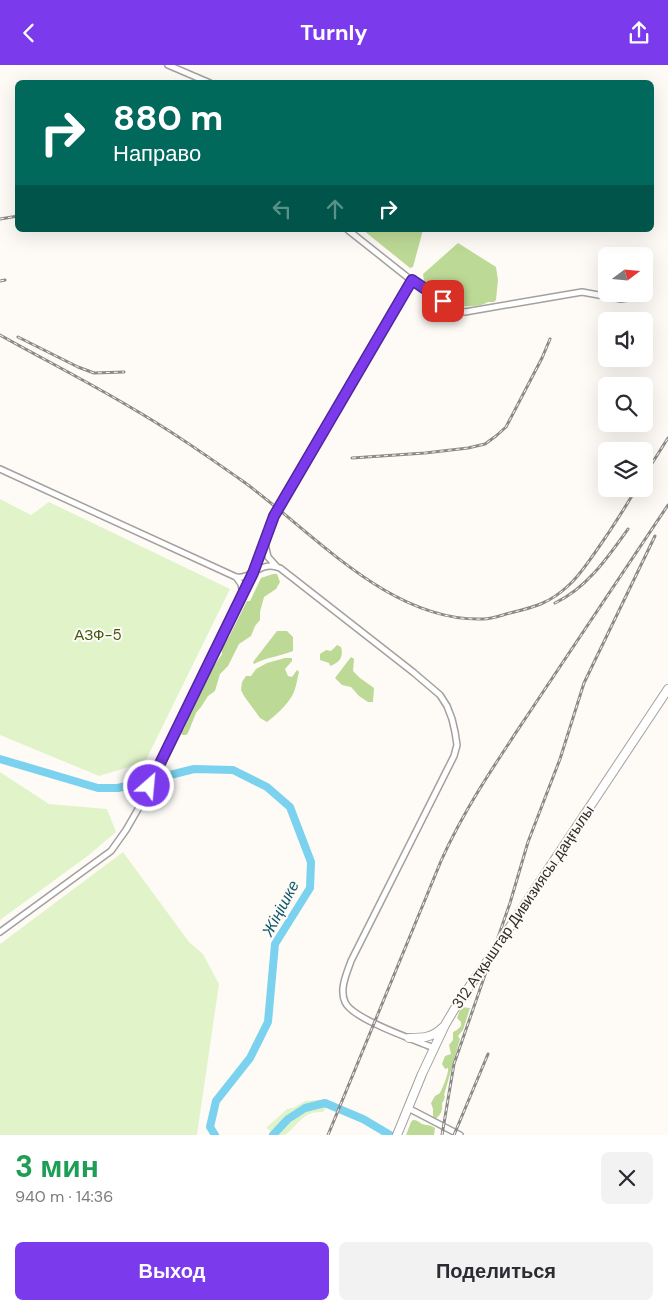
<!DOCTYPE html>
<html lang="ru">
<meta charset="utf-8">
<style>
body{margin:0;font-family:"DM Sans",sans-serif;background:#f2f2f3;color:#2b2b33;height:100vh;display:flex;flex-direction:column;font-size:19px;white-space:nowrap}
*{box-sizing:border-box;margin:0}
p{font-size:16px;color:#7c7c81}
.icon{flex:none;width:28px;height:28px;fill:none;stroke:currentColor;stroke-width:2;stroke-linecap:round;stroke-linejoin:round}
.map{position:relative;height:1070px;overflow:hidden}
.sheet{display:flex;flex-direction:column;background:#fff;flex:1}
.sheet>*{flex:none}
.top-card{position:absolute;left:15px;top:15px;width:639px;height:152px;border-radius:8px;box-shadow:0 5px 20px #0002;background:#00695c;color:#fff;overflow:hidden}
.needle{width:32px;rotate:74deg}
.fabs{position:absolute;left:598px;top:182px;display:grid;gap:10px}
.fabs a{display:grid;place-items:center;width:55px;height:55px;border-radius:8px;background:#fff;box-shadow:0 5px 20px #0002;font-size:25px}
.pin{position:absolute;display:grid;place-items:center;width:42px;height:42px;color:#fff;margin:-21px;border-radius:10px;box-shadow:0 2px 8px #0006}
.me{position:absolute;width:55px;margin:-28px;rotate:27deg;stroke-linejoin:round;filter:drop-shadow(0 0 4px #0008)}
.turn{display:flex;align-items:center;gap:18px;height:105px;padding:0 15px;font-size:22px}
.turn .icon{width:65px;height:65px;stroke-width:2.5}
.turn b{display:block;font-size:35px;line-height:42px}
.lanes{display:flex;align-items:center;height:48px;padding:0 15px;background:#0003;justify-content:center;gap:25px;direction:ltr}
.lanes .off{opacity:.35}
.round{display:grid;place-items:center;flex:none;width:52px;height:52px;border-radius:8px;background:#f2f2f3}
.head{display:flex;align-items:center;justify-content:space-between;height:85px;padding:0 15px}
h1{font-size:30px;font-weight:700;line-height:38px;color:#1e9e55}
.primary-button{display:flex;gap:10px;margin-top:auto;padding:10px 15px}
.primary-button a{flex:1;height:58px;border-radius:8px;background:#7c3aed;color:#fff;font-size:20px;font-weight:700;line-height:58px;text-align:center}
.primary-button a+a{background:#f2f2f3;color:#2b2b33}
header{display:flex;justify-content:space-between;align-items:center;height:65px;padding:0 15px;background:#7c3aed;color:#fff;font-size:22px;font-weight:700}
.map>svg:first-child{display:block}
.green{fill:#e1f4c9}
.forest{fill:#bdd996}
.lines{fill:none;stroke-linecap:round;stroke-linejoin:round}
.river{stroke:#7ad2ee;stroke-width:8}
.minor-casing{stroke:#a4a09d;stroke-width:8}
.highway-casing{stroke:#a4a09d;stroke-width:10}
.minor{stroke:#fff;stroke-width:5}
.highway{stroke:#fff;stroke-width:8}
.rail-casing{stroke:#8b8a87;stroke-width:3}
.rail{stroke:#fefbf7;stroke-width:1;stroke-dasharray:4;stroke-linecap:butt}
.route-casing{stroke:#51269a;stroke-width:12}
.route{stroke:#7c3aed;stroke-width:9}
.labels{text-anchor:middle;stroke-width:4;stroke-linejoin:round;paint-order:stroke}
.park-label{font-size:15px;fill:#425912;stroke:#fefbf7}
.street-label{font-size:15px;fill:#2f2e2d;stroke:#fefbf7}
.water-label{font-size:16px;font-style:italic;fill:#0f5a6d;stroke:#fefbf7}
</style>
<header><svg class="icon" aria-label="back" viewBox="0 0 24 24"><path d="M15 5l-7 7 7 7"/></svg>Turnly<svg class="icon" aria-label="share" viewBox="0 0 24 24"><path d="M12 15V3M7 8l5-5 5 5M5 13v7h14v-7"/></svg></header>
<div class="map">
<svg width="668" height="1070" viewBox="0 0 668 1070">
<rect width="100%" height="100%" fill="#fefbf7"/>
<path class="green" d="M0,434L31,450L49,437L230,524L145,697L99,711L0,670Z
M0,707L49,739L107,744L116,767L89,790L0,855Z
M123,787L189,877L203,889L219,919L197,1070H0V879Z
M318,1035L326,1036L328,1041L323,1047C302,1046 300,1059 285,1070H269L271,1066L266,1063L287,1044L293,1043L305,1036Z"/>
<path class="forest" d="M363,165H423L413,202L410,203Z
M458,178L496,202L498,215L496,235L494,237H488C480,242 466,242 457,240L424,216L423,209Z
M273,509H277L280,517L276,524L264,532L260,547V555L255,561L251,571L239,579L228,601L220,609L215,626L208,631L201,642L196,648L188,668L186,670H182L181,667L184,664L186,658L212,604L222,589L221,583L229,572L247,536H250L261,513Z
M277,566H287L293,572V586C281,591 264,593 254,599L253,597Z
M337,580L341,582C344,592 339,598 330,601L329,598L320,595V589L326,585L331,586Z
M351,592L354,594L353,606L360,613L374,623L373,637H368L359,631L351,622L342,620L335,613Z
M285,593H292V596L285,604L288,611L292,612L297,605L299,607C297,615 296,624 292,631C286,641 276,650 267,657L260,653L244,631L241,625L242,617L246,611H251L256,604L267,598Z
M461,942L470,943L463,965L458,971L460,974L444,1030L445,1031L444,1035L442,1038C443,1045 441,1050 435,1054L433,1051V1044L431,1038L435,1031L440,1028C443,1022 449,1008 448,1003L445,1004L442,999L445,991L451,989L449,980L453,975V967L457,965L461,961V957L457,953Z
M413,1055C417,1055 419,1057 422,1059C428,1061 429,1059 435,1063L434,1070H406L411,1057Z"/>
<g class="lines">
<path class="river" d="M0,694L98,723H118L194,704L233,705L267,722L290,742L311,797L310,823L275,879L268,957L250,993L216,1036L210,1062L215,1070
M273,1070L288,1054L305,1043L325,1038L363,1054L390,1070"/>
<defs>
<path id="minor" d="M168,0L210,18
M348,165L411,215L458,245L465,247L582,227L621,234L640,231
M0,404L236,512C254,514 259,495 280,503L413,607L440,630L447,641L452,654L455,667L457,680L454,691L351,896C347,908 339,924 345,937C352,954 415,975 434,983
M265,479L268,492L277,502
M236,512L241,519L243,530
M0,867L111,786L126,765L141,739L175,670L253,508L274,451L411,215
M408,1043L460,1070"/>
<path id="highway" d="M409,973C422,973 432,973 442,963
M397,1070L422,1009L445,960L458,938L490,892L668,624"/>
</defs>
<use href="#minor" class="minor-casing"/>
<use href="#highway" class="highway-casing"/>
<use href="#minor" class="minor"/>
<use href="#highway" class="highway"/>
<defs>
<path id="rail" d="M0,154L18,151
M0,216L5,215
M0,270C43,294 88,317 130,342C170,365 207,391 244,417C314,468 390,557 483,554C492,554 502,550 510,548C535,542 550,538 569,520C579,511 586,500 594,489C609,468 623,446 636,424
M18,272L78,302L94,308L124,307
M352,393L425,388L468,383L485,379L496,371L506,362L542,293L550,274
M644,411L668,373
M555,538C587,523 608,492 628,464
M328,1070L441,796C467,738 504,686 539,633C582,569 625,505 668,440
M442,1070L454,999L510,838L528,777L560,694L584,618L655,471
M454,1070L488,989"/>
</defs>
<use href="#rail" class="rail-casing"/>
<use href="#rail" class="rail"/>
</g>
<g class="lines">
<defs>
<path id="route" d="M149,721L253,508L274,451L412,215L443,236"/>
</defs>
<use href="#route" class="route-casing"/>
<use href="#route" class="route"/>
</g>
<g class="labels">
<g class="park-label">
<text x="98" y="575">АЗФ-5</text>
</g>
<g class="street-label">
<text transform="translate(523 842) rotate(-56)" y="5">312 Атқыштар Дивизиясы даңғылы</text>
</g>
<g class="water-label">
<text transform="translate(280 843) rotate(-62)" y="6">Жіңішке</text>
</g>
</g>
</svg>
<div class="fabs">
<a><svg class="needle" viewBox="-14 -14 28 28"><path d="M0-13l5 13h-10z" fill="#e53935"/><path d="M0 13l5-13h-10z" fill="#7c7c81"/></svg></a>
<a><svg class="icon" aria-label="sound" viewBox="0 0 24 24"><path d="M4 9h4l5-4v14l-5-4H4zM17 9q2 3 0 6"/></svg></a>
<a><svg class="icon" aria-label="search" viewBox="0 0 24 24"><circle cx="10" cy="10" r="6"/><path d="M15 15l6 6"/></svg></a>
<a><svg class="icon" aria-label="layers" viewBox="0 0 24 24"><path d="M12 4l9 5-9 5-9-5zM3 14l9 5 9-5"/></svg></a>
</div>
<div class="pin" style="left:443px;top:236px;background:#d93025"><svg class="icon" aria-label="arrive" viewBox="0 0 24 24"><path d="M6 21V4h12l-3 4 3 4H6"/></svg></div>
<svg class="me" style="left:149px;top:721px" viewBox="-20 -20 40 40"><circle r="17" fill="#7c3aed" stroke="#fff" stroke-width="3"/><path d="M0-11L8 9 0 5-8 9z" fill="#fff"/></svg>
<div class="top-card">
<div class="turn"><svg class="icon" aria-label="right" viewBox="0 0 24 24"><path d="M7 20v-9h11M14 6l5 5-5 5"/></svg><div><b>880 m</b>Направо</div></div>
<div class="lanes"><svg class="icon off" aria-label="left" viewBox="0 0 24 24"><path d="M17 20v-9H6M10 6l-5 5 5 5"/></svg><svg class="icon off" aria-label="ahead" viewBox="0 0 24 24"><path d="M12 20V5M6 11l6-6 6 6"/></svg><svg class="icon" aria-label="right" viewBox="0 0 24 24"><path d="M7 20v-9h11M14 6l5 5-5 5"/></svg></div>
</div>
</div>
<section class="sheet">
<div class="head"><div><h1>3 мин</h1><p>940 m · 14:36</p></div><a class="round"><svg class="icon" aria-label="close" viewBox="0 0 24 24"><path d="M6 6l12 12M18 6L6 18"/></svg></a></div>
<div class="primary-button"><a>Выход</a><a>Поделиться</a></div>
</section>
